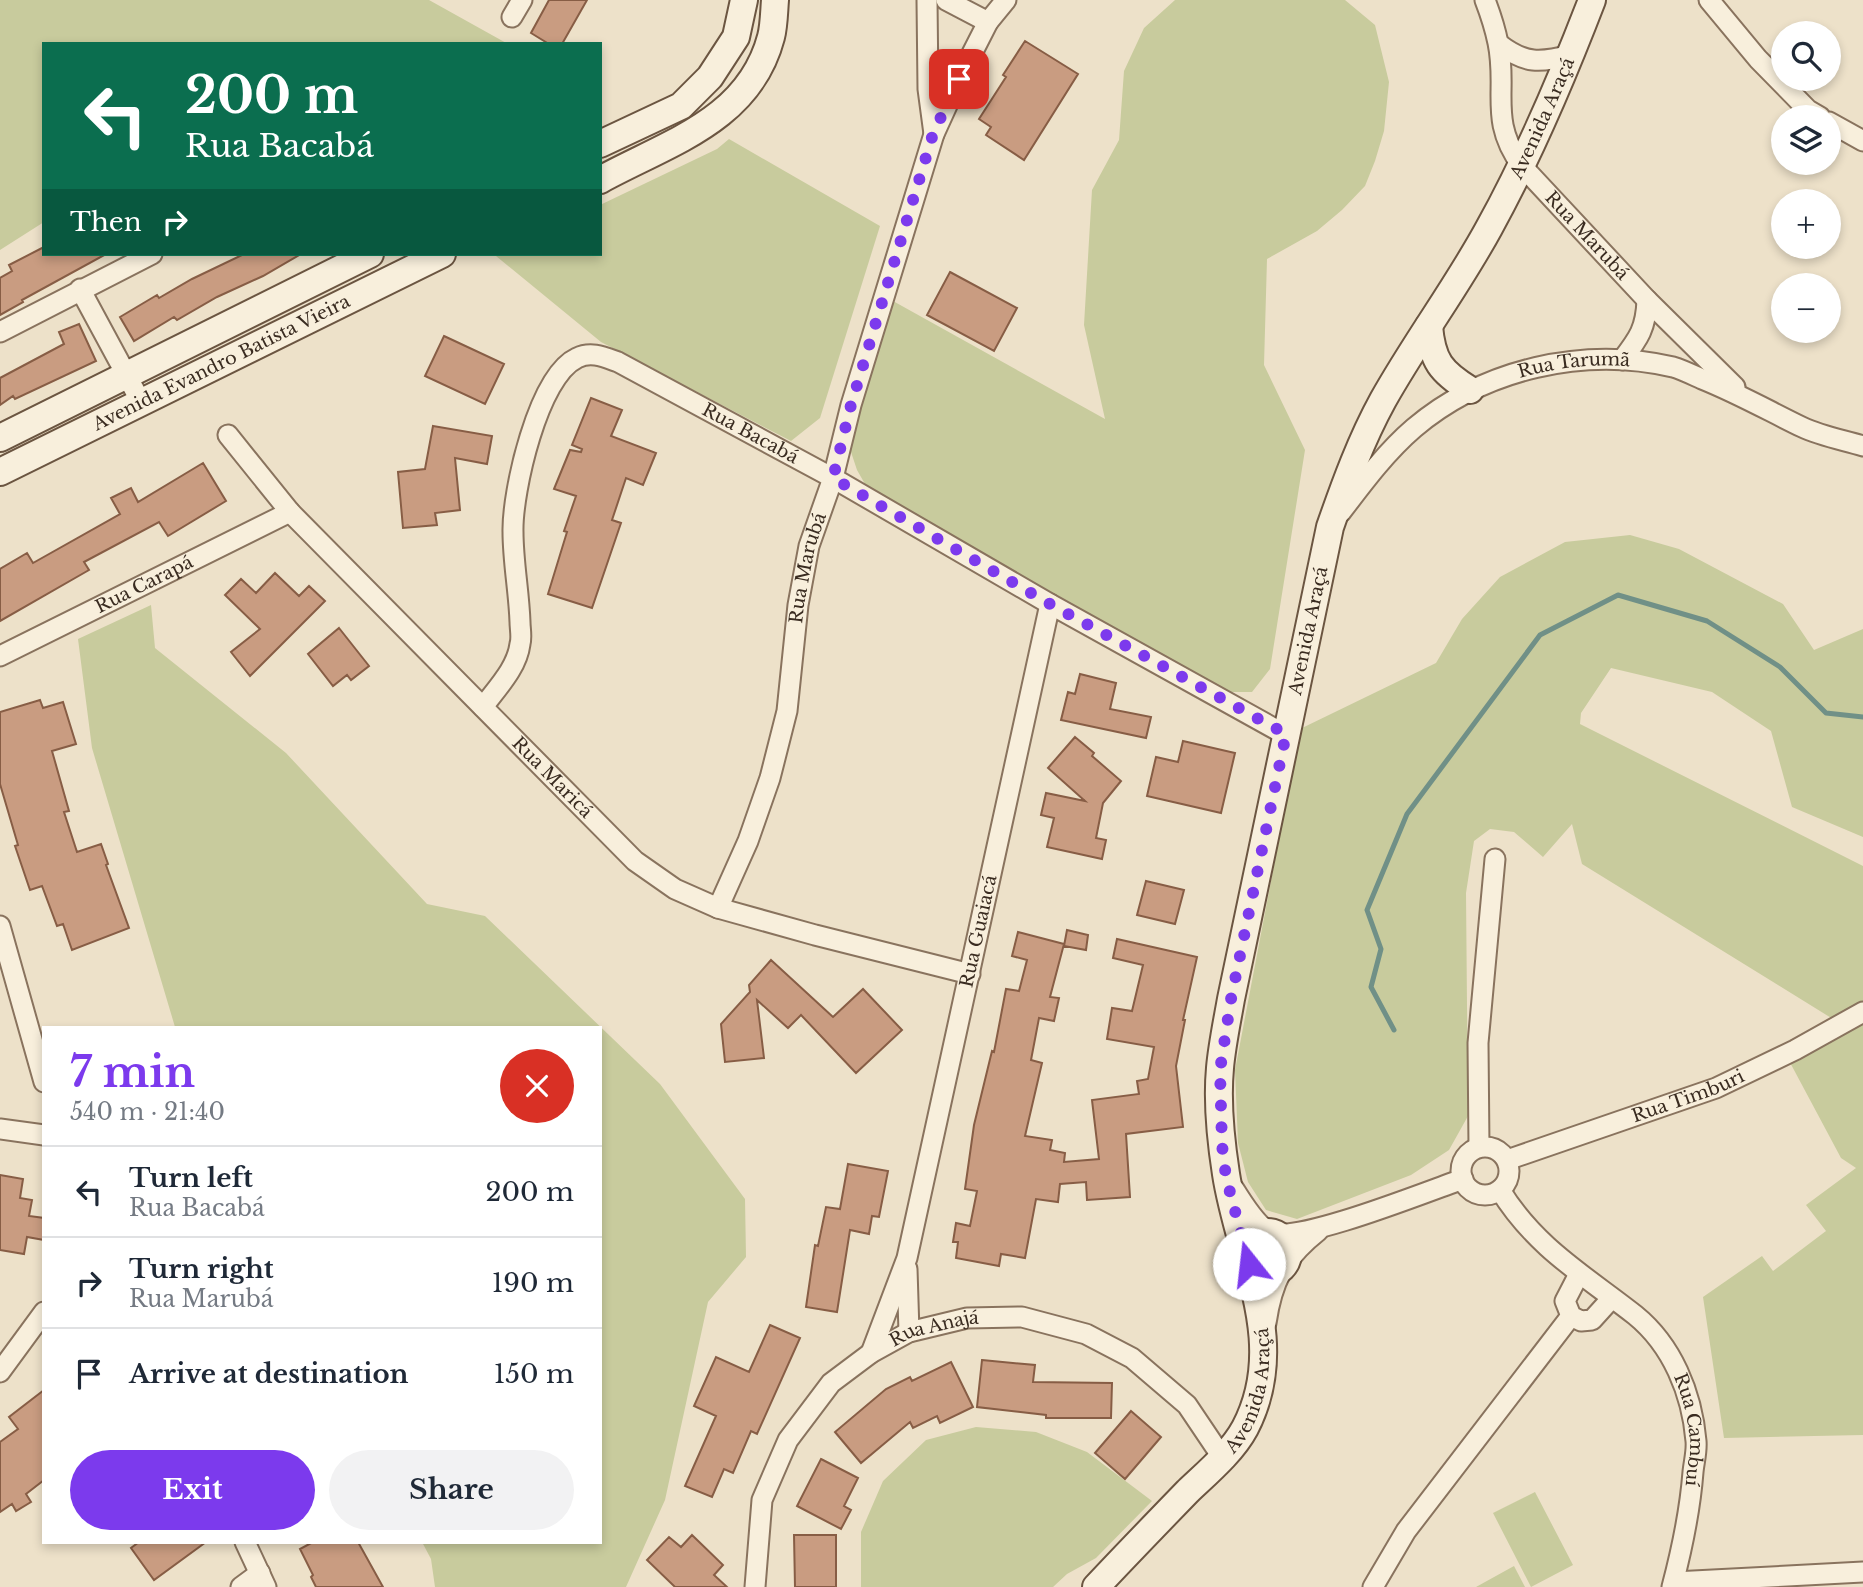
<!DOCTYPE html>
<meta charset="utf-8">
<style>
body{margin:0;font-family:"Libre Baskerville",serif;background:#f2f2f3;color:#1f2937;height:100vh;display:flex;flex-direction:column;font-size:26px;white-space:nowrap}
*{box-sizing:border-box;margin:0}
p{font-size:23px;color:#747a83}
.icon{flex:none;width:38px;height:38px;fill:none;stroke:currentColor;stroke-width:2;stroke-linecap:round;stroke-linejoin:round}
.map{position:relative;flex:1;overflow:hidden}
.panel{position:absolute;left:42px;top:1026px;width:560px;height:518px;display:flex;flex-direction:column;background:#fff;border-radius:0px;box-shadow:0 4px 10px #0003}
.panel>*{flex:none}
.banner{position:absolute;left:42px;top:42px;width:560px;height:214px;border-radius:0px;box-shadow:0 4px 10px #0003;background:#0b6e4f;color:#fff;overflow:hidden}
.tools{position:absolute;left:1771px;top:21px;display:grid;gap:14px}
.tools a{display:grid;place-items:center;width:70px;height:70px;border-radius:50%;background:#fff;box-shadow:0 4px 10px #0003;font-size:35px}
.pin{position:absolute;display:grid;place-items:center;width:60px;height:60px;color:#fff;margin:-30px;border-radius:14px;box-shadow:0 4px 10px #0006}
.me{position:absolute;width:77px;margin:-38px;rotate:344deg;stroke-linejoin:round;filter:drop-shadow(0 0 5px #0008)}
.turn{display:flex;align-items:center;gap:24px;height:147px;padding:0 28px;font-size:32px}
.turn .icon{width:91px;height:91px;stroke-width:2.5}
.turn b{display:block;font-size:49px;line-height:60px}
.then{display:flex;align-items:center;height:66px;padding:0 28px;background:#0003;gap:14px;font-size:26px}
.round{display:grid;place-items:center;flex:none;width:74px;height:74px;border-radius:37px;background:#f2f2f3}
.summary{display:flex;align-items:center;justify-content:space-between;height:119px;padding:0 28px}
h1{font-size:42px;font-weight:800;line-height:52px;color:#7c3aed}
.button{display:flex;gap:14px;margin-top:auto;padding:14px 28px}
.button a{flex:1;height:80px;border-radius:42px;background:#7c3aed;color:#fff;font-size:28px;font-weight:800;line-height:80px;text-align:center}
.button a+a{background:#f2f2f3;color:#1f2937}
ul{padding:0;list-style:none}
li{display:flex;align-items:center;gap:21px;height:91px;padding:0 28px;border-top:2px solid #e0e1e3}
li div{flex:1}
li b{display:block;font-size:26px}
li em{font-style:normal}
.map>svg:first-child{display:block}
.green{fill:#c8cb9d}
.lines{fill:none;stroke-linecap:round;stroke-linejoin:round}
.stream{stroke:#709087;stroke-width:5}
.building{fill:#c99c81;stroke:#875d45;stroke-width:2}
.street-casing{stroke:#89735e;stroke-width:23}
.secondary-casing{stroke:#6b5541;stroke-width:30}
.street{stroke:#f8efdc;stroke-width:19}
.secondary{stroke:#f8efdc;stroke-width:26}
.route{stroke:#7c3aed;stroke-width:12;stroke-dasharray:0 21.6}
.labels{text-anchor:middle;stroke-width:7;stroke-linejoin:round;paint-order:stroke}
.street-label{font-size:18px;fill:#3a2c21;stroke:#f5ecd9}
</style>
<div class="map">
<svg width="1863" height="1587" viewBox="0 0 1863 1587">
<rect width="100%" height="100%" fill="#ede1c9"/>
<path class="green" d="M0,0H429L508,44H44V222L0,250Z
M1175,0H1345L1375,25L1389,82L1384,131L1375,161L1365,186L1342,210L1317,231L1267,259L1264,365L1305,450L1270,669L1252,692H1227L869,491L857,470L849,446L893,301L1105,419L1084,325L1092,190L1119,140L1124,71L1144,28Z
M729,139L880,226L820,418L791,441L601,342L496,256L600,254V205L717,149Z
M1630,535L1679,549L1783,604L1814,650L1863,629V837L1792,807L1771,731L1712,692L1611,668L1581,713L1580,724L1863,866V1435L1724,1438L1703,1297L1762,1256L1773,1271L1826,1231L1806,1205L1856,1168L1841,1158L1786,1055L1841,1024L1582,864L1572,824L1543,857L1514,832L1490,829L1474,841L1466,893L1468,1116L1449,1150L1411,1175L1297,1219L1266,1210L1248,1182L1238,1143L1235,1070L1300,729L1436,663L1462,619L1500,577L1565,542Z
M151,605L155,648L286,753L427,904L485,916L660,1084L745,1199L746,1257L708,1302L665,1500L626,1587H435L431,1559L422,1542H600V1027H175L92,748L78,639Z
M976,1427L1036,1432L1087,1452L1152,1501L1096,1558L1067,1574L1053,1587H861V1532L883,1481L926,1440Z
M1535,1492L1573,1565L1531,1587L1493,1513Z
M1514,1566L1525,1587H1476Z"/>
<g class="lines">
<path class="stream" d="M1394,1030L1371,987L1381,949L1367,910L1407,814L1540,635L1618,595L1707,621L1780,667L1826,713L1863,717"/>
</g>
<path class="building" d="M549,0H587L562,44H549L531,33Z
M1025,41L1078,74L1024,160L986,135L991,127L979,119L1006,77L1003,75Z
M44,247V254H106L22,300L23,302L0,315V278L12,271L9,265Z
M244,254H301L263,276L217,297L177,320L174,317L134,341L120,317L157,295L159,298L192,279Z
M950,272L1017,308L994,351L927,315Z
M79,324L96,361L15,399L13,396L0,405V378L64,344L59,332Z
M444,336L504,364L485,404L425,376Z
M591,398L622,410L611,436L656,453L643,485L626,478L612,520L621,523L592,608L548,594L567,532L564,531L576,496L554,489L570,450L581,452L582,449L572,445Z
M433,426L492,436L487,464L455,458L460,510L435,513L437,525L403,528L398,472L425,469Z
M203,463L226,501L168,536L159,522L84,562L89,570L0,621V569L27,553L33,563L120,514L111,498L131,488L138,502Z
M275,573L299,596L309,586L325,601L250,676L231,652L260,629L225,595L241,579L256,593Z
M339,628L369,666L351,680L347,675L333,686L308,654Z
M1080,674L1116,683L1110,709L1151,717L1146,738L1061,720L1068,692L1075,694Z
M40,700L43,708L63,702L76,744L52,751L69,811L64,812L77,852L101,844L108,864L106,865L129,928L72,950L63,924L57,926L42,886L30,890L15,846L18,845L0,784V712Z
M1075,737L1094,753L1092,756L1121,781L1103,803L1096,838L1106,840L1102,859L1047,847L1054,818L1041,815L1046,793L1085,801L1048,768Z
M1183,741L1235,753L1221,813L1147,796L1156,757L1178,762Z
M1146,881L1184,890L1175,924L1137,915Z
M1067,930L1088,935L1086,950L1064,946Z
M1018,932L1064,944L1050,997L1059,998L1054,1021L1039,1018L1031,1060L1042,1063L1025,1136L1052,1140L1050,1150L1065,1153L1064,1162L1099,1159L1092,1100L1139,1094L1137,1081L1148,1079L1154,1047L1107,1039L1112,1008L1132,1011L1143,965L1113,958L1117,939L1197,957L1183,1020H1185L1176,1066L1183,1127L1126,1134L1130,1197L1087,1200L1086,1182L1060,1184L1058,1202L1036,1199L1025,1258L1001,1254L999,1266L956,1258L958,1242H953L956,1223L970,1226L977,1191L965,1189L974,1125L992,1051L994,1052L1006,989L1019,991L1027,960L1012,956Z
M771,960L833,1017L863,989L902,1030L856,1073L801,1015L788,1028L757,1000L764,1058L725,1062L721,1024L750,992L749,985Z
M848,1164L888,1171L879,1217L872,1216L869,1234L850,1230L837,1312L806,1307L815,1245L818,1246L826,1207L840,1209Z
M0,1175L23,1179L20,1198L32,1200L29,1216L44,1218V1240L27,1237L24,1254L0,1250Z
M770,1325L800,1338L757,1434L751,1431L733,1473L724,1469L712,1497L685,1486L716,1416L694,1406L716,1357L749,1372Z
M982,1360L1035,1365L1033,1382L1112,1383L1111,1418H1046V1415L977,1407Z
M951,1362L973,1407L940,1423L937,1416L913,1428L910,1422L861,1463L835,1432L886,1389L910,1377L912,1381Z
M44,1390V1480L26,1494L31,1502L16,1511L12,1504L0,1512V1442L18,1429L9,1417Z
M1131,1411L1161,1437L1125,1479L1095,1453Z
M821,1459L858,1478L844,1506L851,1510L841,1529L797,1506Z
M692,1535L723,1565L714,1575L727,1587H675L647,1560L669,1537L681,1547Z
M794,1535H836V1587H795Z
M139,1542H206L154,1580L131,1548Z
M313,1542H358L383,1587H316L311,1577L313,1575L300,1549Z"/>
<g class="lines">
<defs>
<g id="street">
<path d="M927,0L928,89L934,134"/>
<path d="M946,0L988,22"/>
<path id="s1" d="M1485,0C1490,13 1495,28 1498,43C1508,91 1488,120 1522,166L1647,300L1735,387"/>
<path d="M1709,0L1758,59L1808,110L1820,117"/>
<path d="M512,17L522,0"/>
<path d="M1499,44C1525,64 1540,63 1571,55"/>
<path d="M1829,122L1863,141"/>
<path d="M80,289L141,402"/>
<path d="M0,332L152,254"/>
<path d="M1622,360C1639,338 1646,328 1647,300"/>
<path id="s2" d="M228,435L290,512L635,861L675,889L718,908L815,935L970,974"/>
<path id="s3" d="M1341,512C1363,483 1386,452 1414,428C1484,369 1583,346 1673,367C1683,370 1693,375 1702,379C1737,393 1769,411 1802,427C1821,436 1843,440 1863,446"/>
<path id="s4" d="M0,656L290,512"/>
<path id="s5" d="M483,707C497,688 517,668 520,644C522,637 520,629 520,622C519,592 513,562 513,532C512,492 538,376 577,358C591,351 604,357 618,362L833,478L1050,604L1286,735"/>
<path id="s6" d="M718,908L748,841L770,778L787,711L798,605L809,546L833,478L851,405L934,134L959,79L988,22L1006,0"/>
<path d="M0,926L44,1082"/>
<path d="M0,1129L44,1135"/>
<circle cx="1485" cy="1171" r="24"/>
<path d="M1479,1147L1478,1043L1495,859"/>
<path id="s7" d="M1507,1160L1716,1088L1795,1050L1863,1012"/>
<path d="M1234,1189C1242,1202 1258,1228 1272,1233C1302,1242 1428,1191 1463,1179"/>
<path id="s8" d="M1500,1190C1535,1247 1584,1275 1635,1315C1672,1345 1692,1393 1696,1441C1697,1451 1694,1462 1693,1472C1690,1511 1682,1549 1672,1587"/>
<path d="M907,1269L909,1332"/>
<path d="M1579,1274L1565,1301L1571,1316L1581,1321L1592,1320L1611,1299"/>
<path d="M1266,1323C1272,1281 1284,1258 1318,1231"/>
<path id="s9" d="M871,1353L907,1258L1050,604"/>
<path d="M0,1372L44,1312"/>
<path d="M245,1542L266,1587"/>
<path d="M1674,1582L1863,1572"/>
<path d="M241,1587L260,1573"/>
<path id="s10" d="M755,1587L762,1500L788,1440L831,1383L871,1353L909,1332L967,1318L1022,1317L1086,1334L1132,1358L1187,1405L1222,1457"/>
<path d="M1373,1587L1406,1531L1571,1316"/>
</g>
<g id="secondary">
<path d="M600,144L681,106L710,77L736,37L744,0"/>
<path d="M600,180C667,143 749,121 771,37C774,26 774,12 775,0"/>
<path d="M1429,326C1432,361 1441,372 1470,390"/>
<path d="M0,438L370,254"/>
<path id="s11" d="M0,472L442,254"/>
<circle cx="1267" cy="1253" r="21"/>
<path id="s12" d="M1096,1587C1126,1555 1157,1523 1188,1491C1208,1472 1232,1452 1245,1428C1290,1342 1239,1260 1226,1174C1221,1142 1217,1100 1220,1068C1222,1045 1227,1022 1231,999L1330,527C1345,484 1361,440 1383,400C1416,341 1457,287 1489,228C1530,154 1562,78 1592,0"/>
</g>
</defs>
<use href="#street" class="street-casing"/>
<use href="#secondary" class="secondary-casing"/>
<use href="#street" class="street"/>
<use href="#secondary" class="secondary"/>
</g>
<g class="lines">
<path class="route" d="M959,79L933,134L851,405L833,478L1050,604L1286,734L1231,999L1220,1070L1222,1145L1226,1177L1249,1264"/>
</g>
<g class="labels">
<g class="street-label">
<text dy="6" stroke="none"><textPath href="#s12" startOffset="1600">Avenida Araçá</textPath></text>
<text dy="6" stroke="none"><textPath href="#s1" startOffset="268">Rua Marubá</textPath></text>
<text dy="6" stroke="none"><textPath href="#s11" startOffset="247">Avenida Evandro Batista Vieira</textPath></text>
<text dy="6" stroke="none"><textPath href="#s3" startOffset="287">Rua Tarumã</textPath></text>
<text dy="6" stroke="none"><textPath href="#s5" startOffset="570">Rua Bacabá</textPath></text>
<text dy="6" stroke="none"><textPath href="#s6" startOffset="354">Rua Marubá</textPath></text>
<text dy="6" stroke="none"><textPath href="#s4" startOffset="161">Rua Carapá</textPath></text>
<text dy="6" stroke="none"><textPath href="#s12" startOffset="1032">Avenida Araçá</textPath></text>
<text dy="6" stroke="none"><textPath href="#s2" startOffset="472">Rua Maricá</textPath></text>
<text dy="6" stroke="none"><textPath href="#s9" startOffset="436">Rua Guaiacá</textPath></text>
<text dy="6" stroke="none"><textPath href="#s7" startOffset="192">Rua Timburi</textPath></text>
<text dy="6" stroke="none"><textPath href="#s10" startOffset="343">Rua Anajá</textPath></text>
<text dy="6" stroke="none"><textPath href="#s12" startOffset="256">Avenida Araçá</textPath></text>
<text dy="6" stroke="none"><textPath href="#s8" startOffset="317">Rua Cambuí</textPath></text>
</g>
</g>
</svg>
<div class="tools">
<a><svg class="icon" aria-label="search" viewBox="0 0 24 24"><circle cx="10" cy="10" r="6"/><path d="M15 15l6 6"/></svg></a>
<a><svg class="icon" aria-label="layers" viewBox="0 0 24 24"><path d="M12 4l9 5-9 5-9-5zM3 14l9 5 9-5"/></svg></a>
<a>+</a>
<a>−</a>
</div>
<div class="pin" style="left:959px;top:79px;background:#d93025"><svg class="icon" aria-label="arrive" viewBox="0 0 24 24"><path d="M6 21V4h12l-3 4 3 4H6"/></svg></div>
<svg class="me" style="left:1249px;top:1264px" viewBox="-20 -20 40 40"><circle r="19" fill="#fff"/><path d="M0-13L10 11 0 6-10 11z" fill="#7c3aed"/></svg>
<div class="banner">
<div class="turn"><svg class="icon" aria-label="left" viewBox="0 0 24 24"><path d="M17 20v-9H6M10 6l-5 5 5 5"/></svg><div><b>200 m</b>Rua Bacabá</div></div>
<div class="then">Then<svg class="icon" aria-label="right" viewBox="0 0 24 24"><path d="M7 20v-9h11M14 6l5 5-5 5"/></svg></div>
</div>
<section class="panel">
<div class="summary"><div><h1>7 min</h1><p>540 m · 21:40</p></div><a class="round" style="background:#d93025;color:#fff"><svg class="icon" aria-label="close" viewBox="0 0 24 24"><path d="M6 6l12 12M18 6L6 18"/></svg></a></div>
<ul>
<li><svg class="icon" aria-label="left" viewBox="0 0 24 24"><path d="M17 20v-9H6M10 6l-5 5 5 5"/></svg><div><b>Turn left</b><p>Rua Bacabá</p></div><em>200 m</em></li>
<li><svg class="icon" aria-label="right" viewBox="0 0 24 24"><path d="M7 20v-9h11M14 6l5 5-5 5"/></svg><div><b>Turn right</b><p>Rua Marubá</p></div><em>190 m</em></li>
<li><svg class="icon" aria-label="arrive" viewBox="0 0 24 24"><path d="M6 21V4h12l-3 4 3 4H6"/></svg><div><b>Arrive at destination</b></div><em>150 m</em></li>
</ul>
<div class="button"><a>Exit</a><a>Share</a></div>
</section>
</div>
